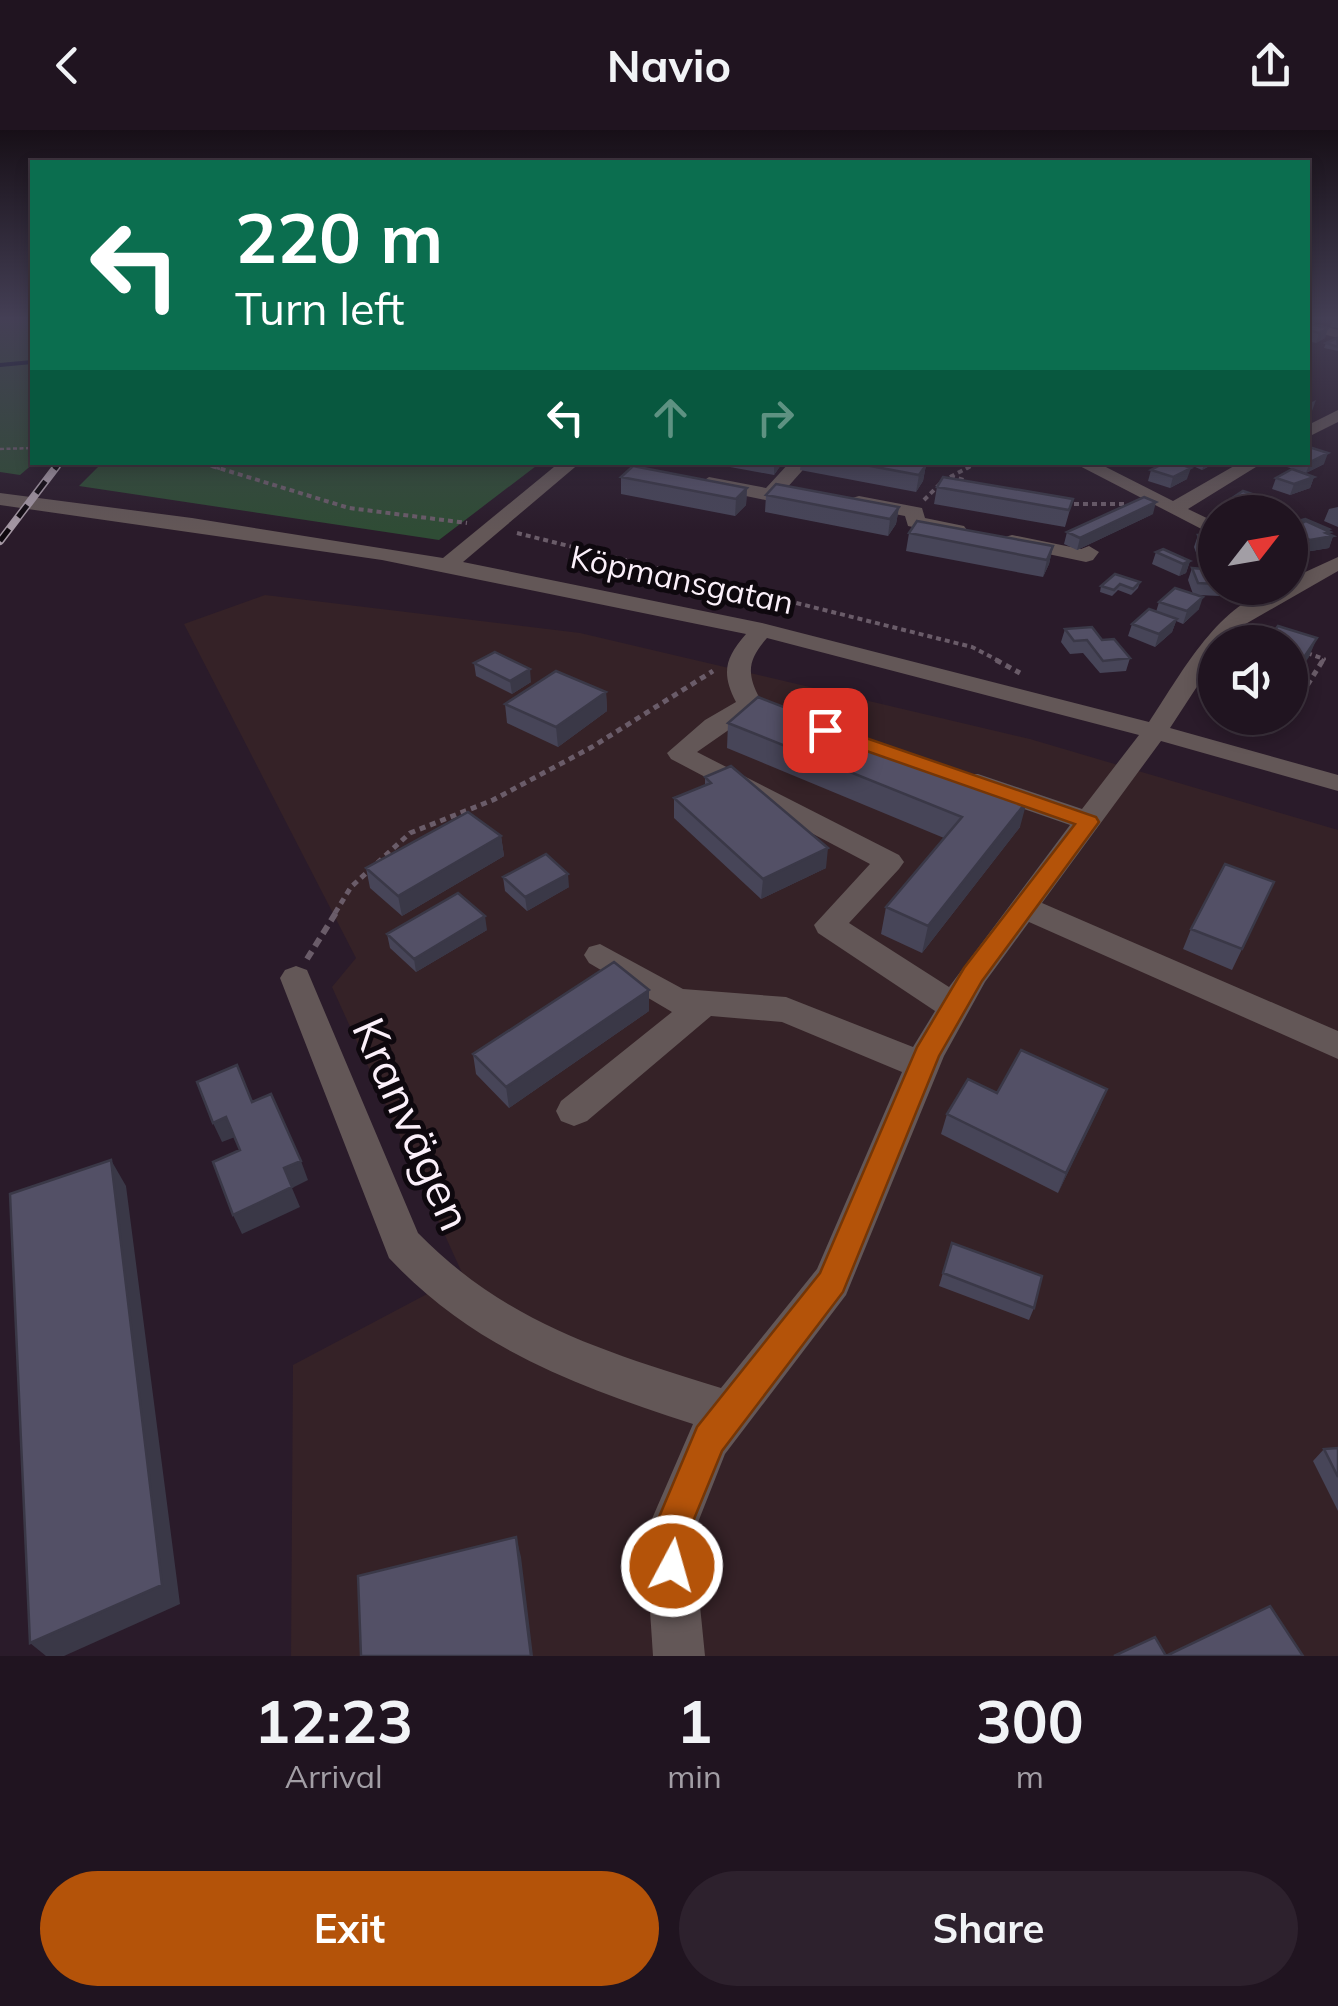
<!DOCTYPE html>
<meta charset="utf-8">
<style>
body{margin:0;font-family:Mulish,sans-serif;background:#2d212d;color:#f1f3f6;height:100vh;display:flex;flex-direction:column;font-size:38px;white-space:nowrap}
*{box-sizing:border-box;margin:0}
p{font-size:32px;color:#a29ea5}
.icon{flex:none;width:55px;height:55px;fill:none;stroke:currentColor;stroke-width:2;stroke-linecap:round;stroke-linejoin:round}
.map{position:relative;height:1526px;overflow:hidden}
.panel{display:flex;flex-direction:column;background:#201420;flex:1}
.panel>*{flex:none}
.hud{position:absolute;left:30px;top:30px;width:1280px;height:305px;border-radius:0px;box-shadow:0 5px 15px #0003,0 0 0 2px #3d333e;background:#0b6e4f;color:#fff;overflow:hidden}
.needle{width:65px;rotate:59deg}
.controls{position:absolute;left:1198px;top:365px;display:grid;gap:20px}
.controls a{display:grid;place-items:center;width:110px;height:110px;border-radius:50%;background:#201420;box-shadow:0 5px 15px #0003,0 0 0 2px #3d333e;font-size:50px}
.pin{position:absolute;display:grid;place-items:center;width:85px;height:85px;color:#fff;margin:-42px;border-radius:20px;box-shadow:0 5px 15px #0006}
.me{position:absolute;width:110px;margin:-55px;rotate:6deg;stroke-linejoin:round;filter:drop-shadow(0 0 8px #0008)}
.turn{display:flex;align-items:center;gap:35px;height:210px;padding:0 40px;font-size:45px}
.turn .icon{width:130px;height:130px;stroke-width:2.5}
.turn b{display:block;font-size:70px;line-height:85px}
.lanes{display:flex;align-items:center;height:95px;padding:0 40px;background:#0003;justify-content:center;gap:50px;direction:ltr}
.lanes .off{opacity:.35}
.eta{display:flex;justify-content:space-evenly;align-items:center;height:170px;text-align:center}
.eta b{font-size:60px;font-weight:700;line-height:70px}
.primary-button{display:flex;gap:20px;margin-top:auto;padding:20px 40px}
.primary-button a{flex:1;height:115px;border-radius:60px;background:#b45309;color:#fff;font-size:40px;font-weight:700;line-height:115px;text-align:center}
.primary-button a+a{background:#2d212d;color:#f1f3f6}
header{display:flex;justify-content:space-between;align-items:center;height:130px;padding:0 40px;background:#201420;font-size:45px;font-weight:700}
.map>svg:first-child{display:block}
.industrial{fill:#352227}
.green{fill:#2f4c35}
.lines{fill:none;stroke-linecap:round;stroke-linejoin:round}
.stream{stroke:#040c25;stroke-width:4}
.path-far3{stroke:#6a5c69;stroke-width:2.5;stroke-dasharray:4 2.5;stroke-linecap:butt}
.path-far2{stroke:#6a5c69;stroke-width:4;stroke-dasharray:5 4;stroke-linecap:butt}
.path-far1{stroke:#6a5c69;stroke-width:5;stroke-dasharray:6 5;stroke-linecap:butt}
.path{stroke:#6a5c69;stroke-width:6;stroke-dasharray:9 6;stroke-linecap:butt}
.minor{fill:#635757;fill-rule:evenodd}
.rail-far1-casing{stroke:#a598a4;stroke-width:6}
.rail-casing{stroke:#a598a4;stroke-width:8}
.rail-far1{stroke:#0e080e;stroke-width:4;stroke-dasharray:12;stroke-linecap:butt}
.rail{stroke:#0e080e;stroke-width:5;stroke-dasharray:15;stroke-linecap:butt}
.wall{fill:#474558}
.shaded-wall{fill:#3a3847}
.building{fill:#535066;stroke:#3a3847;stroke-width:2.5}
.route{fill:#b45309;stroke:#753606;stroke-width:2.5}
.labels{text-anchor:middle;stroke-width:10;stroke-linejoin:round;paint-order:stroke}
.far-street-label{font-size:32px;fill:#fbf0fa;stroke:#0e080e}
.near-street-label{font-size:45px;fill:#fbf0fa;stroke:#0e080e}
</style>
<header><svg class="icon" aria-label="back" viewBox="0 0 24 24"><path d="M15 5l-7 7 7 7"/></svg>Navio<svg class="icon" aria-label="share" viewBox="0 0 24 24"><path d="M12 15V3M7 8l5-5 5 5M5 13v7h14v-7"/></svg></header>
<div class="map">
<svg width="1338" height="1526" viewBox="0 0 1338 1526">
<rect width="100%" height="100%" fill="#2a1b2a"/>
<path class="industrial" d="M265,465L580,503L1030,609L1338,700V1526H291L293,1235L463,1145L332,857L356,828L184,494Z"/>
<path class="green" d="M0,188H32L34,333L20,345L0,342Z
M102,333V332L540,333L439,410L79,356Z"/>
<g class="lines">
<path class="stream" d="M0,235L32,232"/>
<path class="path-far3" d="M0,319L32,318
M198,332L220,339
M966,339L979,332"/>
<path class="path-far2" d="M212,336L349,378L467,393
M950,346L967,351
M950,347L971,336
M924,370L941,353
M1065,374H1124
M517,403L972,517L1001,532
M1307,523L1324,529L1322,532"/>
<path class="path-far1" d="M996,530L1020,543
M1290,583L1323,530
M335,783L351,757L410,703L493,670L592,617L713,541"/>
<path class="path" d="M307,829L337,781"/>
<path class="minor" d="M1308,192L1338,200V208L1308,200Z
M1338,280V292L1308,307V295Z
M560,332H581L463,432L762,493L1149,592C1181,545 1225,458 1290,458V449L1338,427V441L1242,496L1281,507L1284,512H1250L1231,507L1226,512H1215V529L1170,598L1338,645V661L1161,611L1042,773L1338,901V929L1029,792L985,852L944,926L846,1165L725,1324L693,1405L705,1526H653L645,1405L693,1294C577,1256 474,1219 389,1128L280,848L285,840L296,836L307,840L418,1103C506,1193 605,1222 721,1258L817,1139L902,942L782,892L711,886L587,991L574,996L561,991L556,981L561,971L672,882L589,833L584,825L589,817L600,814L683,859L786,867L913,917L935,881L818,803L814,795L870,734L671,629L667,623L705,590L736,572C721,543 725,528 746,504L382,430L0,375V363L192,388L443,428ZM767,508L1139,605L1082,679L978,644H958L955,650L958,656L1070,695L949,857L849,793L899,739L904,732L899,725L697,622L753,583L769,587L781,580L778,575L760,569C746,543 748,530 767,508Z
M790,332H810L777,369L770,371L702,357L700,353L709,347L766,358Z
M1072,332H1096L1173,371L1241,332H1264L1188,379L1215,392V406Z
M859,366L922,378L925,388L964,396L967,400L957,406L908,396L905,386L852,376V368Z
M1012,405L1081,419L1089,416L1099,422L1093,430L1086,432L1005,415V407Z"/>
<defs>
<path id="rail-far1" d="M55,339L60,332"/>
<path id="rail" d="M0,411L57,336"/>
</defs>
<use href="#rail-far1" class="rail-far1-casing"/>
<use href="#rail" class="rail-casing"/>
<use href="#rail-far1" class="rail-far1"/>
<use href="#rail" class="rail"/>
</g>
<path class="wall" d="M1334,188H1338V198L1330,197Z
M1308,195L1328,198L1325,208L1316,213L1308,211Z
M1338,208V221L1324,218L1326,213Z
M1308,318L1324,334L1306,343L1287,337L1289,332H1308Z
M703,332H783L774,345Z
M801,332H914L926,335L923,351L916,362L800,340Z
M1184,332H1217L1202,340Z
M1151,340L1187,349L1170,358L1148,351Z
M621,347L747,358L746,375L735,386L621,364Z
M1314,347L1310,358L1290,365L1272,359L1276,348Z
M937,357L1073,369L1065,397L934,374Z
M766,365L899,377L896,394L888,406L765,382Z
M1223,374L1263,381L1260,382H1220Z
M1338,377V397L1324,391L1329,379Z
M1153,384L1077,420L1064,414L1067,402Z
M1298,391L1329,399V404L1333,406L1329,418L1305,422L1290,416V397L1297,394Z
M909,403L1053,416L1049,434L1043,447L906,421Z
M1198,405L1215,406V458H1223L1220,466L1197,465L1199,479L1183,494L1176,491L1172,502L1155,517L1128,506L1132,494L1156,482L1159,472L1193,464L1188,450L1192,438L1214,440L1210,429L1198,428L1194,417Z
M1156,422L1190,431L1186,443L1179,446L1152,434Z
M1140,452L1138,458L1131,465L1118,460L1112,466L1100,462L1101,456Z
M1065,499L1102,510L1130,528L1126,541L1100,543L1083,523L1070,524L1061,512Z
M474,533L531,552L512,564L476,546Z
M606,562L607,581L558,617L507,593L505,574Z
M728,593L1020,697L922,823L881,804L886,777L944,708L727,618Z
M705,647L826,738L761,769L674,688V668L705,655Z
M501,706L504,726L402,786L370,758L366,738Z
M503,747L569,757L527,781L505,761Z
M1274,752L1232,840L1183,819L1191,799Z
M487,800L416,842L390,818L387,804Z
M649,881L509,978L476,944L473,924Z
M1107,959L1058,1063L941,1004L947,984L997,963Z
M952,1113L1034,1178L1029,1190L939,1156Z
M1338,1318V1381L1313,1331L1324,1319Z"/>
<path class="shaded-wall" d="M1328,198L1325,208L1316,213L1319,203Z
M1316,270L1312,281L1308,283V274Z
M1328,323L1324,334L1306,343L1310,332Z
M774,332H783L774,345Z
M1205,332H1217L1202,340Z
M926,335L923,351L916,362L919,345Z
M1191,338L1187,349L1170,358L1173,347Z
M1314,347L1310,358L1290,365L1294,354Z
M747,358L746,375L735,386L736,369Z
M1267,369L1263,381L1260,382H1247Z
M1156,372L1153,384L1077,420L1080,408Z
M899,377L896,394L888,406L890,389Z
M1329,399L1327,403L1330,402L1328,407L1333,406L1329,418L1305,422L1310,410L1319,408Z
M1053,416L1049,434L1043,447L1047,430Z
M1190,431L1186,443L1179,446L1183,434Z
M1203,467L1199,479L1183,494L1187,481Z
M1177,489L1172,502L1155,517L1159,504Z
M1317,508L1309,527L1290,555V548Z
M530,539L531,552L512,564L510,551Z
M606,562L607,581L558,617L556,597Z
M1027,671L1020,697L922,823L928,796Z
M501,706L504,726L402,786L398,766Z
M828,718L826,738L761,769L763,749Z
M568,744L569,757L527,781L525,767Z
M485,786L487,800L416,842L414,829Z
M649,860V881L509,978L506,957Z
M1107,959L1099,979L1058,1063L1066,1043Z
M226,987L235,1007L222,1012L213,993Z
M111,1030L126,1056L180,1474L64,1526H46L30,1513Z
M301,1031L308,1050L292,1058L300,1077L242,1104L233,1085L284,1038Z
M516,1407L521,1427L533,1526H531Z"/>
<path class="building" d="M1310,194L1328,198L1319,203L1308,200V195Z
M1337,208L1338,217L1326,213Z
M1309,317L1328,323L1310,332L1308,331V318Z
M849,332H914L926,335L919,345Z
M1166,332H1174L1191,338L1173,347L1151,340Z
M633,336L747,358L736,369L621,347Z
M1292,339L1314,347L1294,354L1276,348Z
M943,347L1073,369L1069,380L937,357Z
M776,354L899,377L890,389L766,365Z
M1243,361L1267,369L1248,382L1223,374Z
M1144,367L1156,372L1080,408L1067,402Z
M1305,389L1329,399L1326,400L1306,391L1302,393L1298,391Z
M917,391L1053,416L1047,430L909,403Z
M1306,391L1330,402L1326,403L1333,406L1310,410L1290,402V397Z
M1198,405L1215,406V419L1214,417L1202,416Z
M1163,419L1190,431L1183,434L1156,422Z
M1192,438L1215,440V454L1198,453Z
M1115,444L1140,452L1133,459L1120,454L1114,460L1101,456Z
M1175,458L1203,467L1187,481L1159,472Z
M1149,479L1177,489L1159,504L1132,494Z
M1278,496L1317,508L1290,548V512H1266Z
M1092,497L1102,510L1114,509L1130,528L1103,531L1087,510L1074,511L1065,499Z
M495,522L530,539L510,551L474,533Z
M556,541L606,562L556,597L505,574Z
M758,567L1027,671L928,796L886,777L962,687L728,593Z
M731,636L828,718L763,749L674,668L711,653L705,647Z
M468,682L501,706L398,766L366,738Z
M546,724L568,744L525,767L503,747Z
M1225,734L1274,752L1242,819L1191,799Z
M458,763L485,786L414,829L387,804Z
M614,832L649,860L506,957L473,924Z
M1021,920L1107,959L1066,1043L947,984L968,949L997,963Z
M237,935L252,972L271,964L301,1031L284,1038L292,1057L233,1085L213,1032L240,1020L226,987L213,993L197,952Z
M111,1030L162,1455L30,1513L10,1064Z
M952,1113L1042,1146L1034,1178L943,1143Z
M1338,1318V1347L1324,1319Z
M516,1407L531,1526H361L358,1446Z
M1270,1476L1303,1526H1114L1155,1507L1166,1526Z"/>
<linearGradient id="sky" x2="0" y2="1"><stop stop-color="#170f17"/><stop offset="0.47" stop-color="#443f55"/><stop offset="1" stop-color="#443f55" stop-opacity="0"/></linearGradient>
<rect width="1338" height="401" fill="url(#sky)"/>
<path class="route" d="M825,594L1096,687L1099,692L982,851L939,926L843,1162L722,1321L687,1406L690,1436L685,1449L672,1454L659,1449L653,1436L651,1406L697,1297L820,1143L917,917L964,838L1075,694L818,604V596Z"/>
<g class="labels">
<g class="far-street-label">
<text transform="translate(682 450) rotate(12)" y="11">Köpmansgatan</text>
</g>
<g class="near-street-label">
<text transform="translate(412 994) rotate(66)" y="16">Kranvägen</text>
</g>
</g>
</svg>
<div class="controls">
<a><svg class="needle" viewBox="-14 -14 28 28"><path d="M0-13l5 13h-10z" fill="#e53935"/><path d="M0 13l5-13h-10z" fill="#a29ea5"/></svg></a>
<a><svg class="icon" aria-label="sound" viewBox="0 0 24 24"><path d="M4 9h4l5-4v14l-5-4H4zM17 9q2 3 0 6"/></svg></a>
</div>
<div class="pin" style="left:825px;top:600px;background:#d93025"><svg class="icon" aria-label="arrive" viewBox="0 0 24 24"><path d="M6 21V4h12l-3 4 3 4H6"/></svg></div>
<svg class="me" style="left:672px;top:1436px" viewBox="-20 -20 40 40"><circle r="17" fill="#b45309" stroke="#fff" stroke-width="3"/><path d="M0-11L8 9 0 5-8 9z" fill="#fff"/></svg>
<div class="hud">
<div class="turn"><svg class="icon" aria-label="left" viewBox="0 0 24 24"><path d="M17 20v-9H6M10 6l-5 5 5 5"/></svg><div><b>220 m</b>Turn left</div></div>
<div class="lanes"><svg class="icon" aria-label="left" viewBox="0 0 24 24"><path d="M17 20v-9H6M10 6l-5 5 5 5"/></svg><svg class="icon off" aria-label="ahead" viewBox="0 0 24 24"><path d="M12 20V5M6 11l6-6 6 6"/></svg><svg class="icon off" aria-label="right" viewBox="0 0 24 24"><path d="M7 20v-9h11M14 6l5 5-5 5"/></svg></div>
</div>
</div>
<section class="panel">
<div class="eta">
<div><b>12:23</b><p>Arrival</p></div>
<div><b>1</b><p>min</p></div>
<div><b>300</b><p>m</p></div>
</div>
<div class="primary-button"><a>Exit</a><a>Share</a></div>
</section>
